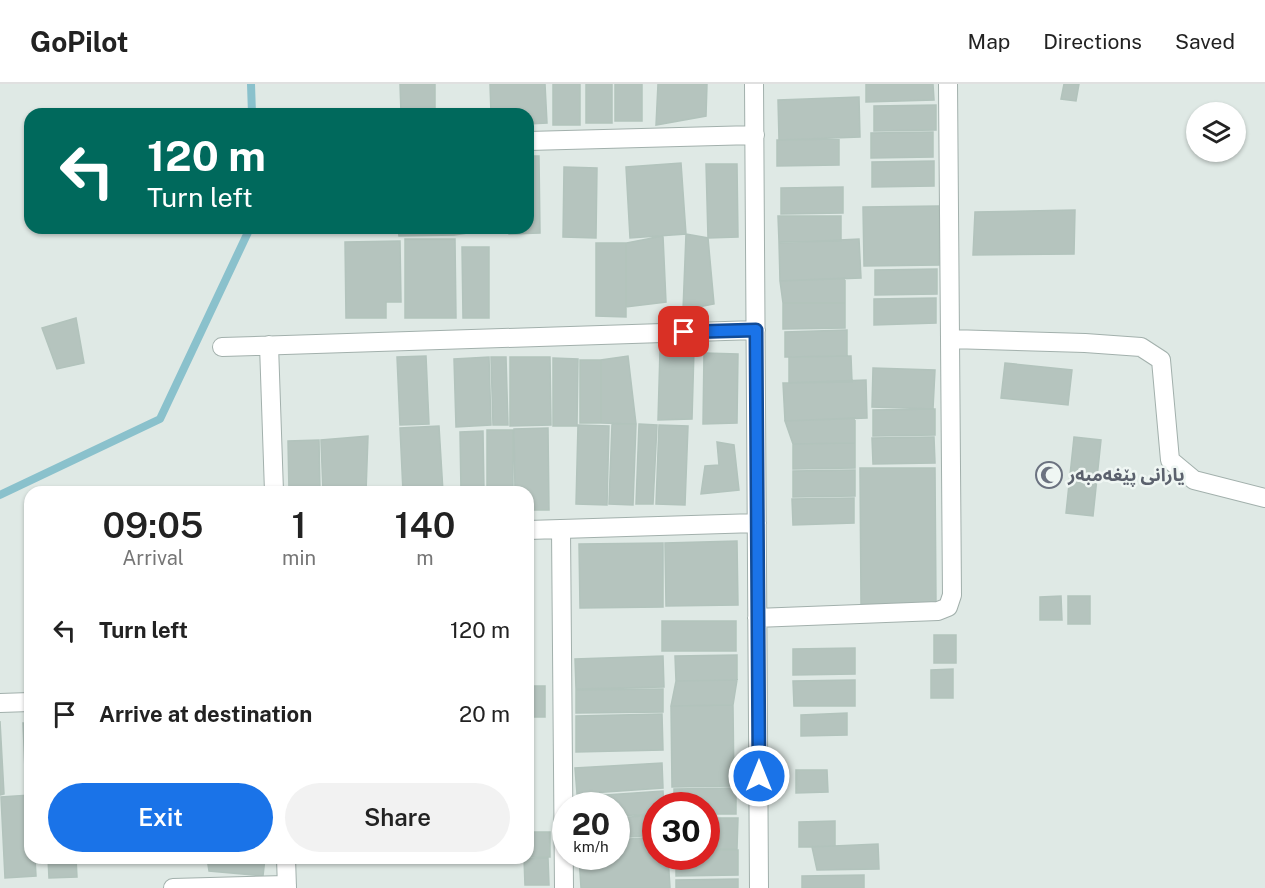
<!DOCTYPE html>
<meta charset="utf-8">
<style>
body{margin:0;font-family:"Public Sans","Noto Sans Arabic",sans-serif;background:#f2f2f2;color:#222;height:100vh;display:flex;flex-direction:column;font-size:22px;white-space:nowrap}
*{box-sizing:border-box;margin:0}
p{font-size:20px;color:#767676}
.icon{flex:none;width:33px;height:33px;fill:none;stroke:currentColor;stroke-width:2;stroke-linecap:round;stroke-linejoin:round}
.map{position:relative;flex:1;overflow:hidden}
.drawer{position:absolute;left:24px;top:402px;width:510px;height:378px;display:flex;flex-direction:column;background:#fff;border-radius:18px;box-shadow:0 2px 4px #0004}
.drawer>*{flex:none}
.hud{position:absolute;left:24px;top:24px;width:510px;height:126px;border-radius:18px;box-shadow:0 2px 4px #0004;background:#00695c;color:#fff;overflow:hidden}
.controls{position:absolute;left:1186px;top:18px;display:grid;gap:12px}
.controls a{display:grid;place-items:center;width:60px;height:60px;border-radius:50%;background:#fff;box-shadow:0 2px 4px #0004;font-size:30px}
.speed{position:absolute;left:552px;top:708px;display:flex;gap:12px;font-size:30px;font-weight:700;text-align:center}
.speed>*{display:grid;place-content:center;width:78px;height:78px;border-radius:50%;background:#fff;box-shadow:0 2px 4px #0004;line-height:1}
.speed small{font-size:15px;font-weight:400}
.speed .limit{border:9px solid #d22;background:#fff;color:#111}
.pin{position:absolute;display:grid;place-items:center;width:51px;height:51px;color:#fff;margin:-26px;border-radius:12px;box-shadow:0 3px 9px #0006}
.me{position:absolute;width:66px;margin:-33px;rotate:0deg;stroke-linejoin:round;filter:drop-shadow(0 0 4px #0008)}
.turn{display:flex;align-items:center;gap:21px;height:126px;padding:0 24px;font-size:27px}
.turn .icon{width:78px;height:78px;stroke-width:2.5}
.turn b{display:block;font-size:42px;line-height:51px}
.eta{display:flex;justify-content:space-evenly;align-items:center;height:102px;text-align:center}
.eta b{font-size:36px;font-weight:600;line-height:42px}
.cta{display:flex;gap:12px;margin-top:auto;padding:12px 24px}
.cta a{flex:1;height:69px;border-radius:36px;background:#1a73e8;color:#fff;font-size:24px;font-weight:600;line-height:69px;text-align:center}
.cta a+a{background:#f2f2f2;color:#222}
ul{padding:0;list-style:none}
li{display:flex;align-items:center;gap:18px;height:84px;padding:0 24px}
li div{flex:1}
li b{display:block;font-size:22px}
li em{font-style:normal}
header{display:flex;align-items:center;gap:36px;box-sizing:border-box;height:84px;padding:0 30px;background:#fff;border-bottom:2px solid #e0e0e0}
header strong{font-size:28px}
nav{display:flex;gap:33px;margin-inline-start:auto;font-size:21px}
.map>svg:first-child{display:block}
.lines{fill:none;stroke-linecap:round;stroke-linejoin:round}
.stream{stroke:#8ac1cc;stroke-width:8}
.building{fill:#b5c4be;stroke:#b2c3bc;stroke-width:1.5}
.minor-casing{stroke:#a2b0ac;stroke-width:20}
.minor{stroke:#fff;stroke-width:18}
.route-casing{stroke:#114b97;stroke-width:15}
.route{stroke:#1a73e8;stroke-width:10}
.labels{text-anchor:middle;stroke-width:5;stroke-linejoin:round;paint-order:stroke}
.worship-label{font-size:18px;font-weight:bold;fill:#5b616d;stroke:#eff6f3;text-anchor:start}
</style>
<header>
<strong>GoPilot</strong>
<nav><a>Map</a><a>Directions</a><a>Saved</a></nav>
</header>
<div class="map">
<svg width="1265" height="804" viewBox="0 0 1265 804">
<rect width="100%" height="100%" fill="#dfe9e5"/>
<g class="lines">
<path class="stream" d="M251,0L252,30
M0,411L160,335L250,144"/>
</g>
<path class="building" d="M400,0H435V29H401Z
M490,0H545L547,39L528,40V30H491Z
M553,0H580V41H553Z
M586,0H612V39H586Z
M615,0H642V37H615Z
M658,0H707L706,32L656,41Z
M866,0H933L934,16L866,18Z
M1064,0H1079L1076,17L1061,15Z
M859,13L860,53L779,56L778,16Z
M936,21V46L874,47V22Z
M933,48V73L871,74V49Z
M839,55V81L777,82V56Z
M528,72H539L540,149L509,150L508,144H528Z
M934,77V102L872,103V78Z
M681,79L686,150L630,154L626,83Z
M706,80H737L738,153L708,154Z
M564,83L597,84L596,154L563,153Z
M843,103V129L781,130V104Z
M939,122V181L864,182L863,123Z
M1075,126L1074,170L973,171L975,128Z
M778,132H841V157L779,158Z
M398,144H454L455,151L399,152Z
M454,144H494V145L455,151Z
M686,150L708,154L714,220L683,226Z
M663,152L666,218L626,223V159Z
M405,155H455L456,234H405Z
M859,155L861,194L780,197L779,159Z
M400,157L401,218H386V234H346L345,158Z
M596,159H626V233L596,232Z
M462,163H489V234H463Z
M937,185V210L875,211V186Z
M845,194V219H783L780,197Z
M936,214V239L874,241V215Z
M783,219H845V244L783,245Z
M76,234L84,279L57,285L42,244Z
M847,246V272L785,273V248Z
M660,266H694L692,335L658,336Z
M704,269L738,270L737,339L703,340Z
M426,272L429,340L400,341L397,273Z
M628,272L636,340L601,339V276Z
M851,272L852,298L789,299V273Z
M489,273L491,341L456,343L454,275Z
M491,273H506L508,341H493Z
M510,273H550L551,341L510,342Z
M553,274L578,275L577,342H553Z
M580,276H601V339H580Z
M1005,279L1072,286L1068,321L1001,314Z
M873,284L935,286L933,325L872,323Z
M866,296L867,334L785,337L783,299Z
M935,325V351L873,352V326Z
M855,334V359L793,360L785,337Z
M612,340H636L633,421L609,420Z
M639,340L657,341L653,420H636Z
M578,341L609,342L607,421L576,420Z
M659,341L688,342L685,421L656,420Z
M439,342L443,408H403L400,344Z
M548,344L549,426H528V408H515L514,345Z
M487,346H513V408H487Z
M483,347L484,408H461L460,348Z
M368,352L366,408H323L321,356Z
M934,353L935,379L873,380L872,354Z
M1074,353L1101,356L1093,432L1066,429Z
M319,356L320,408H289L288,357Z
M717,358L734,361L739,406L701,410L705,382L719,381Z
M855,359V384L793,385V360Z
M860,384H935L936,519L861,520Z
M855,386V412L793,413V387Z
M854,414V439L793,441L792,415Z
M737,457L738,521L666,522L665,459Z
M663,459V523L580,524L579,460Z
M1061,512L1062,536H1040V513Z
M1068,512H1090V540H1068Z
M662,537H736V567H662Z
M934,551H956V579H934Z
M855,564V590L793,591V565Z
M737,571V596L676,597L675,572Z
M663,572L664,603L576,605L575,575Z
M953,585V614H931V586Z
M737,596L733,621L671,622L676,597Z
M855,596V622H794L793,597Z
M528,602H545V633H528Z
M663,605V628L576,629V606Z
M733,621L734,702L672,703L671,622Z
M847,629V651L801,652V631Z
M662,630L663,666L576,668V632Z
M0,637L4,710L0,711Z
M23,639H30V710H26Z
M662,679L663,704L577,710L575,684Z
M796,686H827L828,708L796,709Z
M736,704V730H706V722H674V705Z
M663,707L664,722H656V730L616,732V722H577V713Z
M30,711V774H35L36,792L5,794L1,713Z
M656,731V751L616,754V734Z
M706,734H738L737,765H706Z
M835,737V762L799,763V738Z
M528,748H550V773H528Z
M656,753V772H668L670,804H581L579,772H616V756Z
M878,760L879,785L817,786L812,763Z
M706,766H738V791L676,792V772H706Z
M48,774H76L77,793L49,794Z
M207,774H265L263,792L209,787Z
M548,774L549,801H525L524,775Z
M864,791V804H802V792Z
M738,795V804H676V796Z"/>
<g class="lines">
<defs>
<path id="minor" d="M754,0L759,804
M528,57L755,51
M950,255L1085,259L1141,263L1161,276L1170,376L1194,396L1265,414
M269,261L274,408
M222,263L756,246
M561,445L564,804
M528,446L757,439
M757,534L938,527L948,523L952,511L948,0
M0,619L30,618
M286,774L287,804
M173,804L287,801"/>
</defs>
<use href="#minor" class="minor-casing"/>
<use href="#minor" class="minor"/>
</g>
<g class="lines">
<defs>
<path id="route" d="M684,248L756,246L759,692"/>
</defs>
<use href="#route" class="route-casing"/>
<use href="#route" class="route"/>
</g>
<defs>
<symbol id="mosque-ring" viewBox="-11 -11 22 22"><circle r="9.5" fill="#eff6f3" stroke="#6b7280" stroke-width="1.5"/><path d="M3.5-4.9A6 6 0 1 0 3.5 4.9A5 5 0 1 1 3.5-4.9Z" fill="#6b7280"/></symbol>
</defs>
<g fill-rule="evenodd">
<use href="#mosque-ring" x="1034" y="376" width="30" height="30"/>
</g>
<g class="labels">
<g class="worship-label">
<text x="1068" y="397">یارانی پێغەمبەر</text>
</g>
</g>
</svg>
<div class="controls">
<a><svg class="icon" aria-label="layers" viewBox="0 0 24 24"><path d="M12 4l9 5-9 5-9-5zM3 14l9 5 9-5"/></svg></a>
</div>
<div class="speed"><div>20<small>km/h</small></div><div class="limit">30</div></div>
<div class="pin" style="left:684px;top:248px;background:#d93025"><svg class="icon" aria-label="arrive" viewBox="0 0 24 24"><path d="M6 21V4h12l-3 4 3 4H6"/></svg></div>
<svg class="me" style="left:759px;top:692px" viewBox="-20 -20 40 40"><circle r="17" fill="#1a73e8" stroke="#fff" stroke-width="3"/><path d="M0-11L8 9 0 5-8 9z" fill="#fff"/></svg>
<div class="hud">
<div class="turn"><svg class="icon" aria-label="left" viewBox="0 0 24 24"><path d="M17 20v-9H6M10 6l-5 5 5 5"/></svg><div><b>120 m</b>Turn left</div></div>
</div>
<section class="drawer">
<div class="eta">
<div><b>09:05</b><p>Arrival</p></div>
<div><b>1</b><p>min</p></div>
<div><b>140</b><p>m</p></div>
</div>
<ul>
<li><svg class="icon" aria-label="left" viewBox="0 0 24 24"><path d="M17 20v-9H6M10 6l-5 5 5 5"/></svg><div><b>Turn left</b></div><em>120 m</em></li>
<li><svg class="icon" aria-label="arrive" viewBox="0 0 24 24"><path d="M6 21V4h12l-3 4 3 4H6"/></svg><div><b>Arrive at destination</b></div><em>20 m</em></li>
</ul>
<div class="cta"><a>Exit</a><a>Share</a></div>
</section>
</div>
